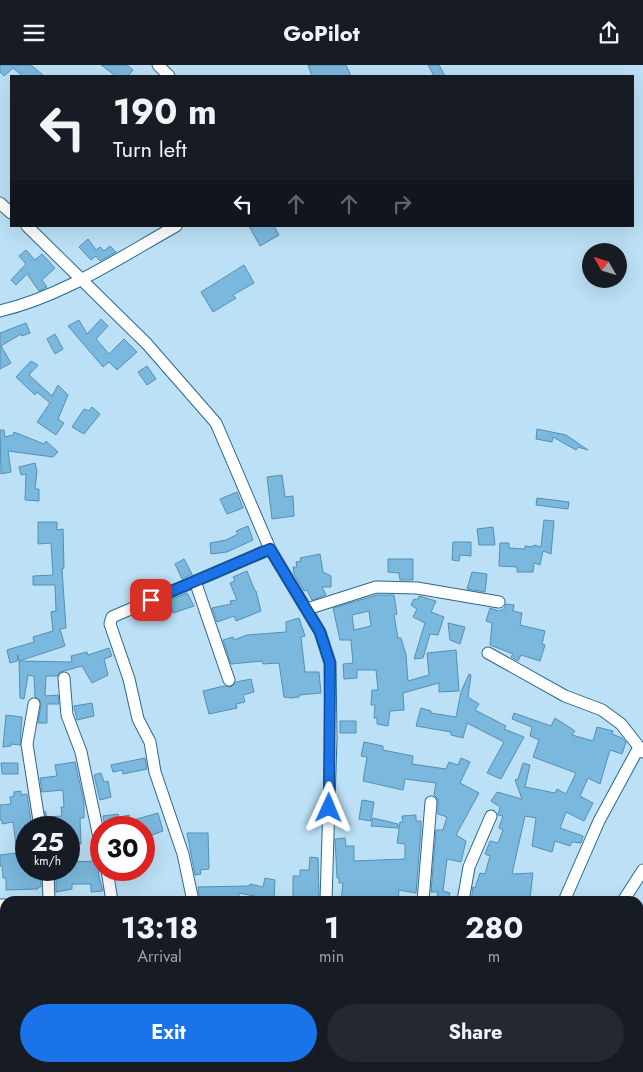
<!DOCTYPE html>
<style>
body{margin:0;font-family:Jost,sans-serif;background:#242831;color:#f1f3f6;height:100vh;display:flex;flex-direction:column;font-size:19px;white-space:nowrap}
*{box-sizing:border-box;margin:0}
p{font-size:16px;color:#9ea1a6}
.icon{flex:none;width:28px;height:28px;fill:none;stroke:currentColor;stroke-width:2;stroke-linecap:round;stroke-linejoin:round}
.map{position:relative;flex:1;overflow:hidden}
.side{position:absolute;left:0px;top:831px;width:644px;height:176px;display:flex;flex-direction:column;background:#171b24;border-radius:15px 15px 0 0;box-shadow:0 5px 20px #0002}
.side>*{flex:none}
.guide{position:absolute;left:10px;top:10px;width:624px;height:152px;border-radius:0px;box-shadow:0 5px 20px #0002;background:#171b24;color:#f1f3f6;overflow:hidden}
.needle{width:32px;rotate:309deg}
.controls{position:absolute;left:582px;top:178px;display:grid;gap:10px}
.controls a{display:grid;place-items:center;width:45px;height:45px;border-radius:50%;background:#171b24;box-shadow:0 5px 20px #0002;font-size:25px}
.speed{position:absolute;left:15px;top:751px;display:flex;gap:10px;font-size:25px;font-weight:700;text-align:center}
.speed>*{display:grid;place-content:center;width:65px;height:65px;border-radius:50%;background:#171b24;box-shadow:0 5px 20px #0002;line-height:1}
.speed small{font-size:12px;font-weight:400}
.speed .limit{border:8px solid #d22;background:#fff;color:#111}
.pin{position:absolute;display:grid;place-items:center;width:42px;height:42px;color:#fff;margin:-21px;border-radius:10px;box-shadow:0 2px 8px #0006}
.me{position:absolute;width:55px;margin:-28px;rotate:1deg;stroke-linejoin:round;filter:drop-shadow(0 0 4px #0008)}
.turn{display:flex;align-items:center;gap:18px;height:105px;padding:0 20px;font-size:22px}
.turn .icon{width:65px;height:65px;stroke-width:2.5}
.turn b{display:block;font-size:35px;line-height:42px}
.lanes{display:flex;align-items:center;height:48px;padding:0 20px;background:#0003;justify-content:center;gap:25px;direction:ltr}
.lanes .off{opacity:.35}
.eta{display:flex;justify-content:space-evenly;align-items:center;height:85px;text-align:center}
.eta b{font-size:30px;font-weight:700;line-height:35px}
.cta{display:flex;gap:10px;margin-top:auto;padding:10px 20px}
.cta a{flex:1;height:58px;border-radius:30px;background:#1a73e8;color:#fff;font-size:20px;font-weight:700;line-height:58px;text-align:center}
.cta a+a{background:#242831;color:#f1f3f6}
header{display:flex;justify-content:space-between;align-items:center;height:65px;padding:0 20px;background:#171b24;font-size:22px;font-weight:700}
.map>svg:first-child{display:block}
.building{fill:#7bb8dd;stroke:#5490b3;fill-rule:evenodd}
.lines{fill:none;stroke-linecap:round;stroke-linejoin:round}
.minor-casing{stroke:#2b6889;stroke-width:13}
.minor{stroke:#fff;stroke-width:11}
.route-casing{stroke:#114b97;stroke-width:12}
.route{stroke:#1a73e8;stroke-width:9}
</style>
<header><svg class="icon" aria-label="menu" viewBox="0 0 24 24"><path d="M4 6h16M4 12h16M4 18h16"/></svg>GoPilot<svg class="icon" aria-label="share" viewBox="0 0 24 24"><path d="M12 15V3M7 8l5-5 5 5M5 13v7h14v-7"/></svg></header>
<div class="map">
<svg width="643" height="1007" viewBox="0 0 643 1007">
<rect width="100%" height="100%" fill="#bce0f6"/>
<path class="building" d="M0,0H31L44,11H23L13,3L4,11L0,7Z
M101,0H127L133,5L128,11H116Z
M308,0H346L351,11H312Z
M428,0H439L445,11H434Z
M249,161H274L279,170L260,181Z
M88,174L96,185L100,182L104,186L110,181L116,187L100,196L96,191L91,195L79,182Z
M26,185L35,195L42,189L55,203L42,215L47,222L39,226L27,209L16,220L11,215L26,199L19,191Z
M244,200L254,218L233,230L236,233L213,247L201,227Z
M101,254L108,261L96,274L109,289L124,274L137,287L117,305L109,297L103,302L68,261L79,255L87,269Z
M26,258L30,268L22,271L21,269L1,281L11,298L0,304V268Z
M55,269L63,284L55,289L47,274Z
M31,296L38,300L29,310L52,331L58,320L68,330L58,354L64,358L56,370L37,357L50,338L37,327L35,330L16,312Z
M147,301L156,314L147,320L138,307Z
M92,342L100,349L84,369L72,362L84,344L89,346Z
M537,364L566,370L588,385L578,382L576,385L553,372L552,377L536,374Z
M0,365H4L5,372L13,370L14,367L44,379L46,376L58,387L53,392L8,386L11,407L1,409Z
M35,398L37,406L35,424H39V436L25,435L26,409L21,410L19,402Z
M282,410L285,432L293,431L294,451L272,454L267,412Z
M237,427L243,443L227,449L220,434Z
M537,433L569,437L568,444L536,440Z
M544,455L554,456L551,489L543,486L540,500L534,498L533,507H517V502L499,501L500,478H509V483L525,484V481L533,482L534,480L541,482Z
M38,457H57V465L63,464L64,503L62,504L66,563L60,564L65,581L19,596L18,590L17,596L10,598L7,585L34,577L33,572L53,566L51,547L56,546L55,520H33V511L53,510L51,478L38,479Z
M248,461L253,475L227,487L211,489L210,478L226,475L238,469L236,466Z
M493,462L495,480H479L477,464Z
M453,477H471V491L460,490L459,496L452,495Z
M320,489L323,507L331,511V522H322L326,530L312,535L307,525L304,526L294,509L293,502H297L296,497L301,496L300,493Z
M184,494L192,509L182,514L175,499Z
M388,494H413V515H400L399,508L388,507Z
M247,506L255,526H256L261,546L236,556L234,551L217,557L212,543L231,539L230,536L237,535L230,518L235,516L233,512Z
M472,507L487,509L485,527L467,524Z
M187,528L194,541L173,548L170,535Z
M377,530H394L397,549L394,550L398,573H401L406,590L408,616L429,610L427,588L456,585L459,626L439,627V618L403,628L404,645L390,646L388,661L377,659V653H374L375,640H371L372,625H378L376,605H357V613L344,614L343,599L353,598L351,575H340L333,543ZM369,546L371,561L354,565L352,550Z
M419,531L436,536L431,547L444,552L438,570L430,569L423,593L414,594L425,558L413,552L417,544L411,540L414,534L417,535Z
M506,539L514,540L513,546L522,548L520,560L545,566L542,579L545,580L540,596L521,590L518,596L511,592L513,589L490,580L492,558L486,556L490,543L499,546L504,544Z
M299,553L305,571L301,572L305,607H319L321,628L299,630V632L291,633L284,632L279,598L263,599L262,596L231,599L223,575L233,572L234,575L247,570L286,567V557Z
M448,558L465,562L460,579L450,575Z
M109,583L112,591L104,594L108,610L92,618L82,601L60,607L57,611H46L45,631L58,630L59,639H47V658H38L41,640L39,634L35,632L34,611L28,610L24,634L20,633L19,596L72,597L71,591L87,587L88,590Z
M469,609L471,610L468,632L479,639L475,645L506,661L504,664L524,672L501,714L487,708L504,677L467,658L463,673L451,670V667L416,661L421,643L431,646V648L456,652L461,627Z
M251,614L254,627L243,630L245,637L236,639L237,643L209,649L203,626L224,621L231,622L236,617Z
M92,638L94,651L77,655L74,641Z
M514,648L551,661L555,653L575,666L572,670L593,676L597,662L613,666L612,669L622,673L626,677L622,689L610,685L600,719L588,713L580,731L593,738L584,756L566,747L560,763L583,771L581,778L572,777L570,781L555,776L552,787L532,781L536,753L525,751L512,809L533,808L530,833L525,836H471L473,822L475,823L480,808L485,809L490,791L485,789L490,776L498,778L503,765L499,763L503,751L498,750L500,742L491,736L497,727L522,734L515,715L518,714L523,698L530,700L525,722L555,728L557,724L566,729L576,708L533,692L539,675L530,671L532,662L512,654Z
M6,650L22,652L20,680L11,679V681L3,682Z
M340,656H356V668H340Z
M364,677L383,681V685L413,691L412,699L446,704L449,697L458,700L461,693L470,697L460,718L479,728L456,770L466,776L461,797L447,794L443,826L450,828L448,836L436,835L438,827H431L436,765H443L447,752L438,749V734L434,730L436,718L405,714L403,725L363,716L367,692L361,691Z
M145,693L147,704L123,709L122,705L113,707L111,700Z
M75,697L84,737V753H80L81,779H69V762H65V758L47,760L45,746L47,752L62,751L61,742H64L63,725L42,727L40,713L57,711L55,700Z
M1,698H18V709H2Z
M101,708L104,717L108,716L111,732L100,735L94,710Z
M21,726V730L27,729L32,762H26V805H41V822H38V824L6,825V813H3L2,801H0V790L17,788L13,757L2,759V755H0V740L11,739L10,732L14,731V727Z
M362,735L374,737L371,756L359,754Z
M158,748L163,766L144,773V762H105L103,751L118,749L119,752L129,750L130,756Z
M416,750V756H421V764L416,828L399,825L398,836H341L343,818H339V813H337L335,774L345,773L346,781H354V796L405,794V779L397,778L400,757H403L402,751Z
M373,753L398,759V763L371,761Z
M187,768H208L209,804L200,805L201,809L195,810Z
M310,792L318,793L319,832H300V836H293V811H300V805H309Z
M98,796L99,812L103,826L91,827V819H72V824L56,827V805H69V797Z
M265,813L275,815L274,835L239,828V836H200L198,822L250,821V819L263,822Z"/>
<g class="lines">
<defs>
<path id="minor" d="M158,0L169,11
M0,138L11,148
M27,161L147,279L216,358L270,484L320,567L330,598L331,672L326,836
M0,246C63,231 119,193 176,161
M195,516L229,615
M307,544L376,522L417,523L499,537
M488,588L565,631L602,645L621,659L643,687
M64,613L67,650L81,687L101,782
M34,639L27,679L40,762
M48,805L49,836
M107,805L112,836
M193,836L183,789L155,707L150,677L138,654L129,614L110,559L112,552L270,484
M423,836L431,737
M463,836L469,802L491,751
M564,836L599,756L638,684
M623,836L643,805
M0,840H5
M639,943L643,947
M278,1006V1002
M180,1007L181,1002
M385,1007V1002"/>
</defs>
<use href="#minor" class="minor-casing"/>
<use href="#minor" class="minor"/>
</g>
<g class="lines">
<defs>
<path id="route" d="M151,535L270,484L320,567L330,598L329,743"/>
</defs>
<use href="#route" class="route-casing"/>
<use href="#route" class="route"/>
</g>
</svg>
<div class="controls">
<a><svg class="needle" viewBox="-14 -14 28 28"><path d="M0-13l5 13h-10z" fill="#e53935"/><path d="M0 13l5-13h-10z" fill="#9ea1a6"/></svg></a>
</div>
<div class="speed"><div>25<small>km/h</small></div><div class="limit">30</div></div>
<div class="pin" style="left:151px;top:535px;background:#d93025"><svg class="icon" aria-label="arrive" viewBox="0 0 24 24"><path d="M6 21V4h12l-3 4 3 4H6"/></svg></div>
<svg class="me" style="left:329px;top:743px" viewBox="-20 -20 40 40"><path d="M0-17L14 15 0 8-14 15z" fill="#1a73e8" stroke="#fff" stroke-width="4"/></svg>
<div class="guide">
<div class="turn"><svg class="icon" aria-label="left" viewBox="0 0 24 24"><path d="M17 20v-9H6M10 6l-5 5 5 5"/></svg><div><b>190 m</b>Turn left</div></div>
<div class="lanes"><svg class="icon" aria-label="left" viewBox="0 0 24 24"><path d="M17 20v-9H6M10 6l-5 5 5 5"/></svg><svg class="icon off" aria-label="ahead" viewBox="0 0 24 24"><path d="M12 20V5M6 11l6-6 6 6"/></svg><svg class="icon off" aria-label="ahead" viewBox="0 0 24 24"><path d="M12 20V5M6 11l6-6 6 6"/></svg><svg class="icon off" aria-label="right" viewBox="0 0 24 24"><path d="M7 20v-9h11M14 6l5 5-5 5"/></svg></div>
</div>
<section class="side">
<div class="eta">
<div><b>13:18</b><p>Arrival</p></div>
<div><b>1</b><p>min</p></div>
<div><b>280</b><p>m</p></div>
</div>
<div class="cta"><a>Exit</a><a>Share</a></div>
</section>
</div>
